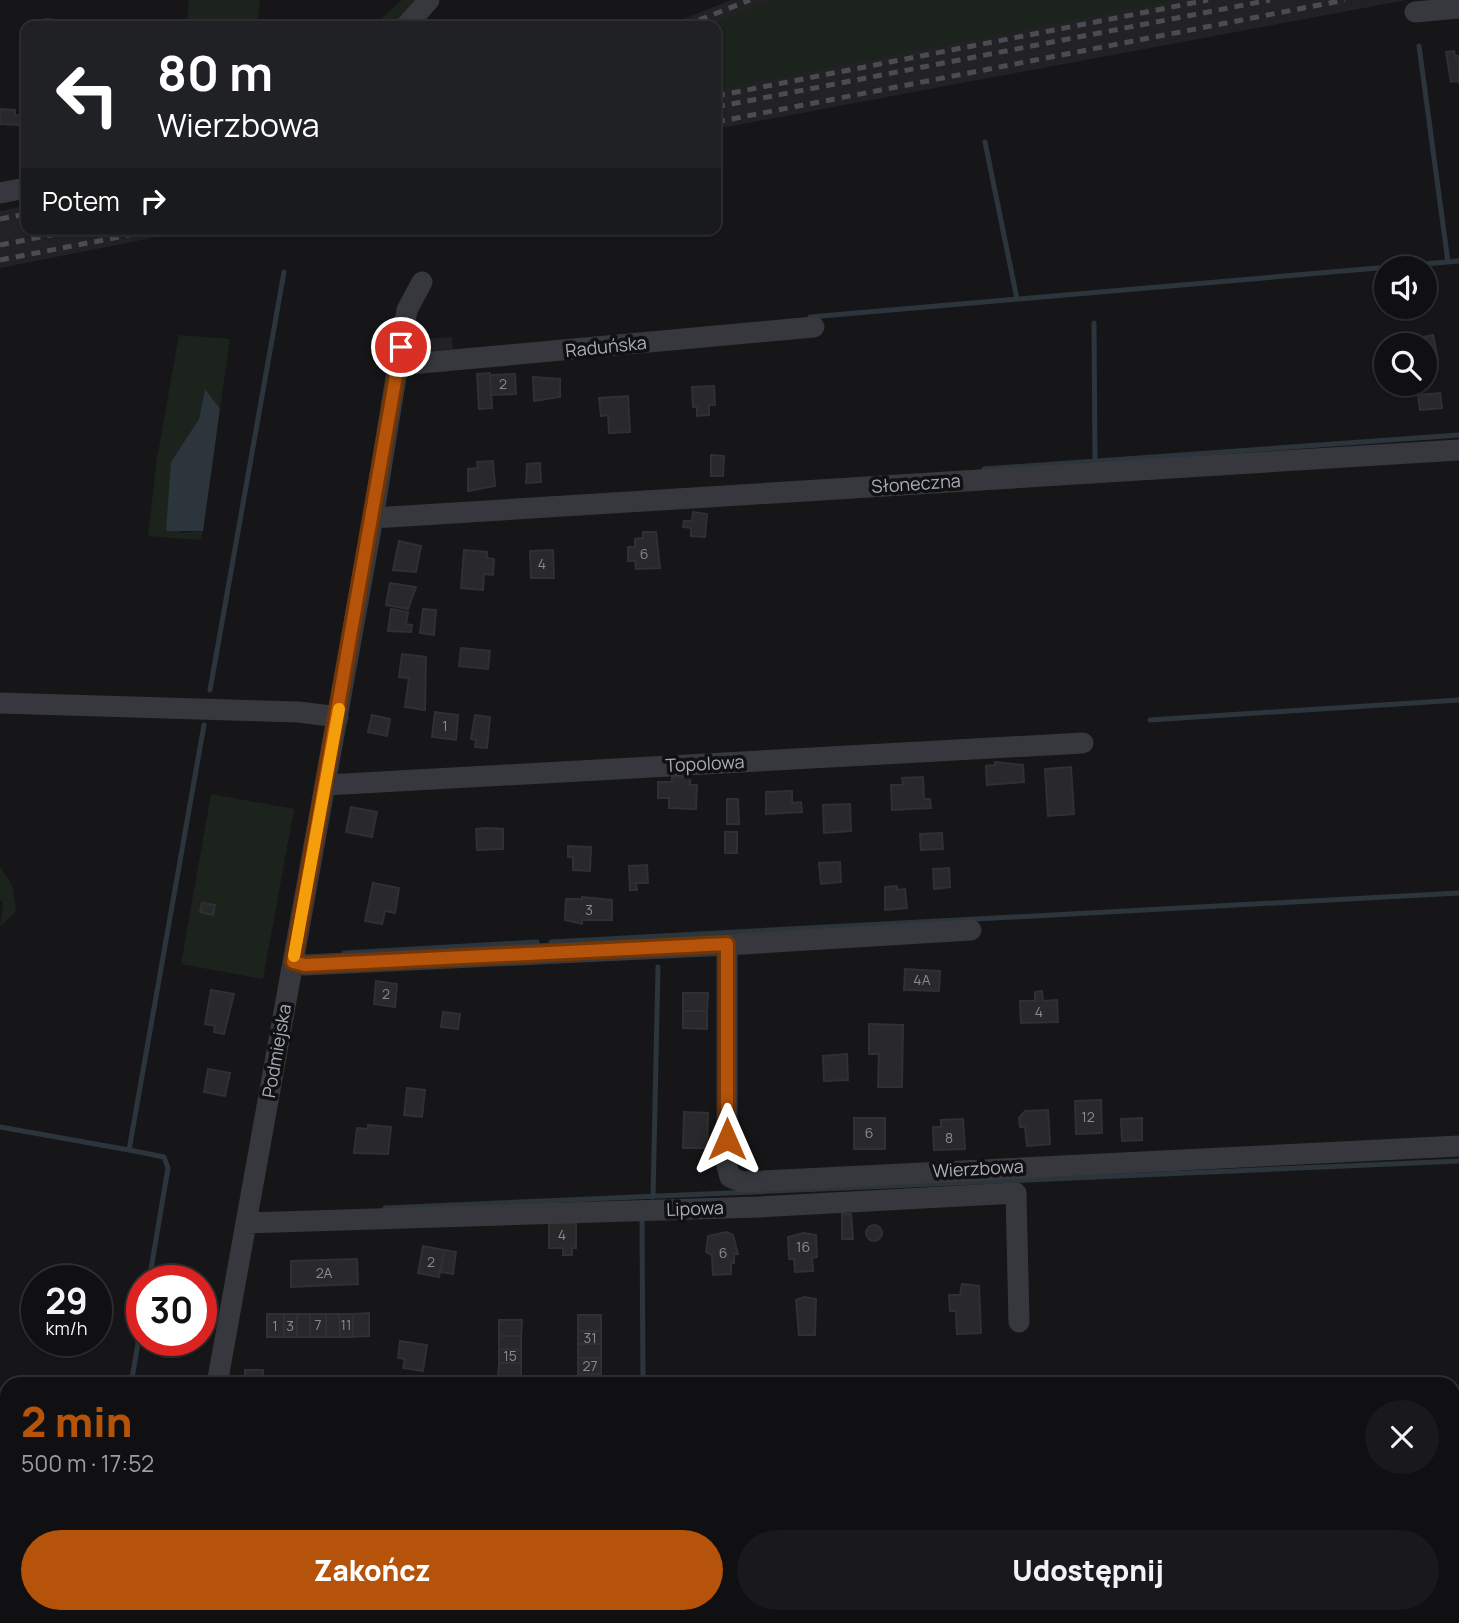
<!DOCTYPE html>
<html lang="pl">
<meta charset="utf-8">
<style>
body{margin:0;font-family:Manrope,sans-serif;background:#19191b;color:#f1f3f6;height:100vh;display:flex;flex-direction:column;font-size:26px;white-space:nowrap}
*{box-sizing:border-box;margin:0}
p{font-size:23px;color:#9c9d9f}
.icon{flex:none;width:38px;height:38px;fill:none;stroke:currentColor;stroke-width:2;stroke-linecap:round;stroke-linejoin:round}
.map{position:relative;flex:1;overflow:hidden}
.panel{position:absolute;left:0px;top:1377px;width:1460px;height:247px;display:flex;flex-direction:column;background:#101012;border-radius:21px 21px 0 0;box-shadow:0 2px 5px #0004,0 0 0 2px #303032}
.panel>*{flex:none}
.banner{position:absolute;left:21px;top:21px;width:700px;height:214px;border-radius:14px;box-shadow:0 2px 5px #0004,0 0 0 2px #303032;background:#202124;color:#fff;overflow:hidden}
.tools{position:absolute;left:1374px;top:256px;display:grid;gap:14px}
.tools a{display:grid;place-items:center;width:63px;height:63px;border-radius:50%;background:#101012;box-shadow:0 2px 5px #0004,0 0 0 2px #303032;font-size:35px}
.speed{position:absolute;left:21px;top:1265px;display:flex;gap:14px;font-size:35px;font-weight:700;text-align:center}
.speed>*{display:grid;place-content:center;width:91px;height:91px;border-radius:50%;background:#101012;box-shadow:0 2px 5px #0004,0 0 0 2px #303032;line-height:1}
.speed small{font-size:18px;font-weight:400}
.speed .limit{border:10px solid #d22;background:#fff;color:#111}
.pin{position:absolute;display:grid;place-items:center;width:60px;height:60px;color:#fff;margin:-30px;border:4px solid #fff;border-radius:50%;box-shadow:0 2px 7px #0007}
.me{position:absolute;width:77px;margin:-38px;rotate:0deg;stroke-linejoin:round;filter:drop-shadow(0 0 5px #0008)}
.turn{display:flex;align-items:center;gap:24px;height:147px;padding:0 21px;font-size:32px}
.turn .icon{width:91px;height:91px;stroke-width:2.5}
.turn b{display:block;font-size:49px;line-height:60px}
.then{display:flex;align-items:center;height:66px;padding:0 21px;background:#0003;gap:14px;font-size:26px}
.round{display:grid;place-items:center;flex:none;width:74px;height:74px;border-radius:37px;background:#19191b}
.summary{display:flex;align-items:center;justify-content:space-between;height:119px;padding:0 21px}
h1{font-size:42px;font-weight:800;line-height:52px;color:#b45309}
.primary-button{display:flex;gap:14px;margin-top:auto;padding:14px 21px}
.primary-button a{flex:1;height:80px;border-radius:42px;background:#b45309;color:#fff;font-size:28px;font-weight:800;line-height:80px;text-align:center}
.primary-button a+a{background:#19191b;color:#f1f3f6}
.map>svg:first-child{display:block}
.built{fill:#222225}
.green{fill:#1c231d}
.water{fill:#2c353c}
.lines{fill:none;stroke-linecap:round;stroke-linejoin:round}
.stream{stroke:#2c353c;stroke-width:5}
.building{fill:#29292c;stroke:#303034;stroke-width:2}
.minor{stroke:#37383d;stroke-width:21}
.rail{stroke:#4a4c52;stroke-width:5;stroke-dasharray:9 7;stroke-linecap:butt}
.route-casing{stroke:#753606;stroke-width:18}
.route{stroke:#b45309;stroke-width:12}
.slow{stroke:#f59e0b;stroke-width:12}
.labels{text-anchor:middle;stroke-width:7;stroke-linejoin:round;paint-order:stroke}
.number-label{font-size:14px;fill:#888b94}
.street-label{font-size:18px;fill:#a8adb8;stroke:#111113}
</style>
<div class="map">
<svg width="1459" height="1623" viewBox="0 0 1459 1623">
<rect width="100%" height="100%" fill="#161618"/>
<path class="built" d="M731,0H1407L716,129V26H666Z
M26,206V229H198L0,268V211Z
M452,337L453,349L423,352V339Z"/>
<path class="green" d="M189,0H260L258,19L376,23L402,0H420L394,26H187Z
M773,0H1176L716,90V26H708Z
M179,335L230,339L220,409L205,389L199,419L171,462L180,533L203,531L201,540L148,536L157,458Z
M211,794L294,809L263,979L181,964Z
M0,867L12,885L16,911L0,927L3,903L0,900Z"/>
<path class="water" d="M205,389L220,409L203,531H166L171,462L199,419Z"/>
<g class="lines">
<path class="stream" d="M1419,46L1448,262
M985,142L1017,299
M810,317L1459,261
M1094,323L1095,462
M984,469L1459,435
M210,690L284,272
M1150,720L1459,700
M551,942L1459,893
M344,953L537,942
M0,1127L129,1150
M653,1197L658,967
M385,1208L1459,1161
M642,1221L643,1384
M149,1281L168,1168L164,1157L129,1150L204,725
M131,1384L142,1320
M1452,1397H1459
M1452,1551H1459
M92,1623L93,1617"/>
</g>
<path class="building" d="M45,19L67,21L66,26H45Z
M1454,51L1455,56H1459V84V81L1451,82L1446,52Z
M0,109L15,110V115L21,116L20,125L0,124Z
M1433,335L1438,359L1424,362V345H1419L1418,338Z
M490,373L492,408L479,409L477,374Z
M515,374L516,394L491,395L490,375Z
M533,377L560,379V397L534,401Z
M714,386L715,405H709V415L697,416V407H693L692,387Z
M1440,393L1442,408L1420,410L1418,395Z
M628,396L630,432L609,433L608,415L601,416L599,398Z
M711,455L724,456L723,476H711Z
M493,461L495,486L468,491V469L478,468L477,462Z
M540,463L541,482L526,483L527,464Z
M693,512L707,514L705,537L691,536V528L683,527L684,521H692Z
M643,532H656L660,568L636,569L635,561H628V547H635V539L643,538Z
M399,541L421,546L416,572L393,570Z
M464,550L487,552V558L494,559L493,575L484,574L483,590L461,588Z
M553,550L554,578H531L530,551Z
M390,583L416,587L408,609L386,605Z
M391,609L408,612L406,624L412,625L411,632L388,631Z
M423,609L436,610L434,635L420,633Z
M461,648L490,651L488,669L459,666Z
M402,654L426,657L425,710L405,707L409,678L399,677Z
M435,712L458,715L456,740L432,737Z
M372,715L390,719L387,736L368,732Z
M475,715L490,717L487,748L475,747L476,740L471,739Z
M995,762L1023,765L1024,782L987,785L986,766L995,765Z
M1071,767L1074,814L1048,816L1045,769Z
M672,777H690V785H697L696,809L669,808V798H658V782H672Z
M923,777L924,799H930L931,808L892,810L891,785H903L902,778Z
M792,791V803L801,802L802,812L766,814V792Z
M727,799H738L739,824H727Z
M850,804L851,831L824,833L823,805Z
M351,807L377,812L372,837L346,832Z
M486,828L503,829V849L477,850L476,829Z
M725,832H737V853H725Z
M942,833L943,849L921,850L920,834Z
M568,846L591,847L590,871L573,870V857H568Z
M840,862L841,882L821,884L819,863Z
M647,865L648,883H636L637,890H630L629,866Z
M949,868L950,887L934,889L933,869Z
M373,883L399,888L395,913L385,911L382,924L365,921Z
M897,886V890L905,889L907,908L885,910V887Z
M582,897L612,900V920H582V924L565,920L566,899H582Z
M202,903L215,905L213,915L200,912Z
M905,969L940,971L939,991L904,990Z
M376,981L397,984L395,1007L374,1004Z
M211,990L234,994L224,1034L214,1032L215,1026L205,1024Z
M1042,991L1043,1001L1057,1000L1058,1022L1021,1023L1020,1001H1035V992Z
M683,993H708L707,1011H683Z
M683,1011H707V1029L683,1028Z
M443,1012L460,1014L458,1029L441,1027Z
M869,1024L903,1025L902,1087H878L879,1054H869Z
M847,1054L848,1080L824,1081L823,1056Z
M208,1069L230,1073L225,1096L204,1092Z
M407,1088L425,1090L422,1117L404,1115Z
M1101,1100L1102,1133L1076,1134L1075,1101Z
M1048,1110L1050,1144L1027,1146L1025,1127H1020L1019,1118L1025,1111Z
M684,1112L708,1113L707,1148H683Z
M854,1118H885V1149H854Z
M1142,1118V1140L1122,1141L1121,1119Z
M963,1119L965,1149L934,1150L933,1127H941V1120Z
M368,1125L391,1127L388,1154L354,1153L357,1128L368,1129Z
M842,1214H851L853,1239H842Z
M549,1223H576V1248H572V1255H563V1248H549Z
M866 1233a8 8 0 1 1 16 0a8 8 0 1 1-16 0Z
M726,1232L733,1235L738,1254H734V1263H731V1274L713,1275L712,1255L706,1252L708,1236Z
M804,1233L816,1235L817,1257L812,1258L813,1271L795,1272L794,1259H789L788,1237Z
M423,1246L444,1250L439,1277L418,1273Z
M444,1250L456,1252L453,1274L441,1272Z
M357,1259L358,1284L291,1287V1261Z
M962,1284L979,1286L981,1333L957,1334L956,1311H950L949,1295H960Z
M804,1297L816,1299L815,1335H799L796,1300Z
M369,1313V1336L353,1337V1314Z
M267,1314H284V1337H267Z
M284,1314H297V1337H284Z
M297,1314H310V1337H297Z
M310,1314H326V1337H310Z
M326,1314H339L340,1337H326Z
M339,1314H353V1337H340Z
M578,1315H601V1331H578Z
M499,1320H522L521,1336H499Z
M578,1331H601V1344H578Z
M499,1336H521V1350L499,1349Z
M400,1341L427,1345L423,1371L403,1368L405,1359L398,1358Z
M578,1344H601V1358H578Z
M499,1349L521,1350V1363H499Z
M578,1358H601V1374H578Z
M499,1363H521V1379H498Z
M245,1370H263V1384H245Z
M578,1374H601V1384H578Z
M498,1379H521V1384H498Z
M508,1617H527V1623H508Z"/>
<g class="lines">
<path class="minor" d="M1415,12L1459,8
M406,26L429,0
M0,193L26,188
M399,365L814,327
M373,518L1459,450
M0,703L299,712L338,717
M326,785L1083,743
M727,945L971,930
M293,962L305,965L727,945V1166L730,1177L742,1182L1459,1146
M246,1223L759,1207L1016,1193L1019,1322
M217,1384L373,518L407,310L422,282
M174,1623L175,1617"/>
<path class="rail" d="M684,26L750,0
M716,96L1208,0
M716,107L1270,0
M716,122L1345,0
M0,219L26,214
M0,245L82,229
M0,260L160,229"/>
</g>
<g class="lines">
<defs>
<path id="route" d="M401,347L293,962L305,965L727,944V1139"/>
</defs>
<use href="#route" class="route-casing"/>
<use href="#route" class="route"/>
<path class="slow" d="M294,956L339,709"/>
</g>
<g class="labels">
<g class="number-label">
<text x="503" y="389">2</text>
<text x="644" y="559">6</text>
<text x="542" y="569">4</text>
<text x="445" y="731">1</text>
<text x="589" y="915">3</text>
<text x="922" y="985">4A</text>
<text x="386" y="999">2</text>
<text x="1039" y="1017">4</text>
<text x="1088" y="1122">12</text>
<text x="869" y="1138">6</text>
<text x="949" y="1143">8</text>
<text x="562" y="1240">4</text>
<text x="803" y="1252">16</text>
<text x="723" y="1258">6</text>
<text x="431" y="1267">2</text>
<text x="324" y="1278">2A</text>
<text x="318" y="1330">7</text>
<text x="346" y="1330">11</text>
<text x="275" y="1331">1</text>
<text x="290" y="1331">3</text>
<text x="590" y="1343">31</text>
<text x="510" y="1361">15</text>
<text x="590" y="1371">27</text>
</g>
<g class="street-label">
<text transform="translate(606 347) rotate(-6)" y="6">Raduńska</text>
<text transform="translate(916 484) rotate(-4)" y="6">Słoneczna</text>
<text transform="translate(705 764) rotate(-3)" y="6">Topolowa</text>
<text transform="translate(277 1051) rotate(-80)" y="6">Podmiejska</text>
<text transform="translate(978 1169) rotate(-3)" y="6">Wierzbowa</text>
<text transform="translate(695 1209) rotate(-2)" y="6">Lipowa</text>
</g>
</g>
</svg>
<div class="tools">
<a><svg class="icon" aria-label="sound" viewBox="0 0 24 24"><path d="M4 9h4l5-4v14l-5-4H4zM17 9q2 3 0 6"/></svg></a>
<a><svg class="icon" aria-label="search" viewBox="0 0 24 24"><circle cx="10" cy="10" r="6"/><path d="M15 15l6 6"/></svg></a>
</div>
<div class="speed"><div>29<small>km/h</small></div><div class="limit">30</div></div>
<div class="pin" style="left:401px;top:347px;background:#d93025"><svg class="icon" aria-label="arrive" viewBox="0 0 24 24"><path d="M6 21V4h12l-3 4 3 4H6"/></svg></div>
<svg class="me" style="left:727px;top:1139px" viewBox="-20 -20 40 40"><path d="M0-17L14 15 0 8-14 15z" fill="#b45309" stroke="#fff" stroke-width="4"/></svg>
<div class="banner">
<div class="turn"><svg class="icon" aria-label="left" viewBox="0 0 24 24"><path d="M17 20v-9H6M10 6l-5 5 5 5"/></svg><div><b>80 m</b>Wierzbowa</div></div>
<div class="then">Potem<svg class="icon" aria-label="right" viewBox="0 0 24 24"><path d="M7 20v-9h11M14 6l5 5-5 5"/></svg></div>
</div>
<section class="panel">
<div class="summary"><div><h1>2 min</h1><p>500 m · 17:52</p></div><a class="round"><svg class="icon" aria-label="close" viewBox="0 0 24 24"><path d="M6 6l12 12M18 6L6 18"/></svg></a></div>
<div class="primary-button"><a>Zakończ</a><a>Udostępnij</a></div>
</section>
</div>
